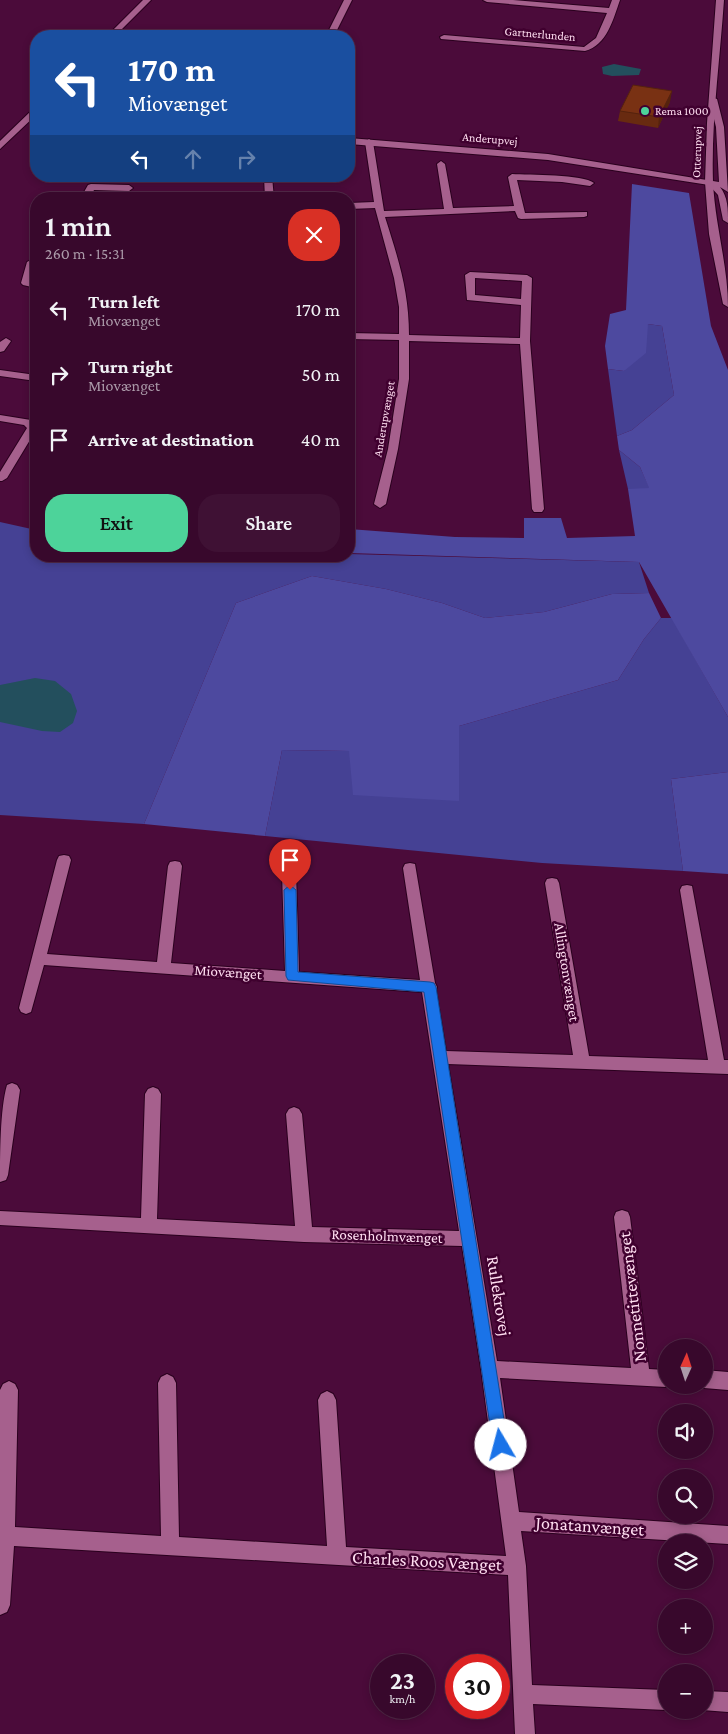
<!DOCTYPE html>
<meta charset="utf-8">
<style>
body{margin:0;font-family:"Crimson Pro",serif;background:#3f1134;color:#f1f3f6;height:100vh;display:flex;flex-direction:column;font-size:19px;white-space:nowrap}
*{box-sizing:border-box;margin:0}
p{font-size:16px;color:#ab9aa9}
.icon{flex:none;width:28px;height:28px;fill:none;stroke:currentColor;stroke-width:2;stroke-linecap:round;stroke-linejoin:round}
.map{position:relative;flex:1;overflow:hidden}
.drawer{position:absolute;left:30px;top:192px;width:325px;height:370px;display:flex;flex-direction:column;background:#38082c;border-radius:20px;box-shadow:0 2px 8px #0003,0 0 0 1px #522948}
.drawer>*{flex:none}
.hud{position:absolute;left:30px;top:30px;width:325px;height:152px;border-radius:20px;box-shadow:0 2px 8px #0003,0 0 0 1px #522948;background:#1a4fa0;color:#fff;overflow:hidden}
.needle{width:32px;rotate:3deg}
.buttons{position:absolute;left:658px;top:1339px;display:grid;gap:10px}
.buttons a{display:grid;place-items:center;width:55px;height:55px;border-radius:50%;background:#38082c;box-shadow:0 2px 8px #0003,0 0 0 1px #522948;font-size:25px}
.speed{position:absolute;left:370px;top:1654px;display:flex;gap:10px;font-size:25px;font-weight:700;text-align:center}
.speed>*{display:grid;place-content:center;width:65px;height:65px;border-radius:50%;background:#38082c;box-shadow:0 2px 8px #0003,0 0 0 1px #522948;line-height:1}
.speed small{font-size:12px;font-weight:400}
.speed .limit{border:8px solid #d22;background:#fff;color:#111}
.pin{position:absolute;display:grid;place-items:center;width:42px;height:42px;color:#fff;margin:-51px -21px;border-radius:50% 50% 50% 0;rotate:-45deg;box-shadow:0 0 5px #0007}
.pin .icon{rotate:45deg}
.me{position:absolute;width:55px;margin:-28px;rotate:352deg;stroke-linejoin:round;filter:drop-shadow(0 0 4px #0008)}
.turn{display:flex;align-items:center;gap:18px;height:105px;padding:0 15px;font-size:22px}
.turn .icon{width:65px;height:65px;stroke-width:2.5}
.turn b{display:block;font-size:35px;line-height:42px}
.lanes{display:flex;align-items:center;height:48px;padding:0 15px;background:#0003;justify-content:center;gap:25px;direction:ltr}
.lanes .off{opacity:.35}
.round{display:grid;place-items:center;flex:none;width:52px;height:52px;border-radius:20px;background:#3f1134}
.summary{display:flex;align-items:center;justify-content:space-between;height:85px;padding:0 15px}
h1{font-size:30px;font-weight:600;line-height:38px}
.action{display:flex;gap:10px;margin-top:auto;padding:10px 15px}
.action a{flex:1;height:58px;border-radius:20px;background:#4dd39a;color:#111;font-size:20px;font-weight:600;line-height:58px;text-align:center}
.action a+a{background:#3f1134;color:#f1f3f6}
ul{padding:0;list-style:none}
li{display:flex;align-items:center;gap:15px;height:65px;padding:0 15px}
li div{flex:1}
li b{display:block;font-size:19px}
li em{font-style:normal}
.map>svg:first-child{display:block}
.green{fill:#454194}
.forest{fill:#4d499f}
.water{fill:#234f5d}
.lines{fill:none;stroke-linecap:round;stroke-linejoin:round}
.minor-casing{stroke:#2a001e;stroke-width:2}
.tertiary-casing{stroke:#2a001e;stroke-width:2}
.secondary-casing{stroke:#2a001e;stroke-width:2}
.minor{fill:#a6608d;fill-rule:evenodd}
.tertiary{fill:#a6608d;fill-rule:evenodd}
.secondary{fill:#a6608d;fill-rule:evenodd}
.wall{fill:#682a10}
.shaded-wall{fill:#55220d}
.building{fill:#793113;stroke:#55220d}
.route{fill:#1a73e8;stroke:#114b97}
.poi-dot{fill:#4dd39a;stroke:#40002f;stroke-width:2}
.labels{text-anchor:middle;stroke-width:5;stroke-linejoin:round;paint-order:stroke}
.far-street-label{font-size:12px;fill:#ffdef1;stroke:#40002f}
.far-poi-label{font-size:12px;fill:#ffdef1;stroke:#40002f;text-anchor:start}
.street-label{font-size:15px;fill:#ffdef1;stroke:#40002f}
.near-street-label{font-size:18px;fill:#ffdef1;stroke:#40002f}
</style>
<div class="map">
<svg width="728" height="1734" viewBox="0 0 728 1734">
<rect width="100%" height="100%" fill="#4b0b3a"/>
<path class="green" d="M648,324L662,326L674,395L632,430L617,436L608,369L624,371Z
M619,450L640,467L650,489H628Z
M0,522L36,530V556H349V554L639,562L649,593L612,594L544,612L485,618L442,603L386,589L312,576L236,603L144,824L0,815Z
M661,618H672L728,717V772L671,779L683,871L542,863L265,836L282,750L349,751L459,801V726L618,680L644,639Z"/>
<path class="forest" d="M632,184L689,193L711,326L728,370V717L639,562L349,553V529L455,537L524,538V518H561L567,538L635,536L628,489L649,488L640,467L619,450L617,436L632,430L674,395L662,326L648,324L646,353L624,371L608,369L605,346L610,314L626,310Z
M312,576L386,589L442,603L485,618L544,612L612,594L649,593L661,618L644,639L618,680L459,726V801L353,795L349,751L282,750L265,836L144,824L236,603Z
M728,772V874L683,871L671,779Z"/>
<path class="water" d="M614,64L641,69L639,75L612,76L603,74L602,67Z
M35,678L55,681L71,694L77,711L73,723L60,732L42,731L0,722V685Z"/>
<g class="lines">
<defs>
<path id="minor" d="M344,0H352L334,36H326Z
M483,0H513L609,8L612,0H620C613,20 607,45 585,51L441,39L440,37L444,35L584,47L596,38L607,13L487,2Z
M369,139L373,142L384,211L444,209L437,164L441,161L445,164L453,208L514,206L508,177L512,174C529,175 583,174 594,183L590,186L562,182L517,180L525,213L587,212V216L584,217L521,219L518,218L515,211L385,217C398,258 409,291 409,335L520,338L521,305L467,300L465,275L470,272L527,275L532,278L530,341L544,509L542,512H534L532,509L520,344L409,341V379L398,449L386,504L380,508L374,504L388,449L399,379V340L349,339V333L399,334V307L394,278L375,208L349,209V203L374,202L365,142ZM475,278L522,281L521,299L475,295Z
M264,176H272L274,199H265Z
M91,184L129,185L133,188L129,191L94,190L89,199H80L88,185Z
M36,257L31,281L36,282V288L23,285L21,283L27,262Z
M6,338L11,341L4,351L0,352V342Z
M0,370L36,375V381L0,376Z
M0,415L31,420L36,426V430L7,478L2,481H0V472L27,428L24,425L0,421Z
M64,855L69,856L71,860L47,954L157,962L168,866L170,862L175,861L180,862L182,866L171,963L285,971L282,872L284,868L289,867L294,868L296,872L299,972L420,980L403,868L405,864L410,863L415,864L435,983L437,987L436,990L446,1051L573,1055L545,883L547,879L552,878L557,879L559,883L589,1056L708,1060L680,890L682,886L687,885L692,886L724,1060H728V1074L448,1064L497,1361L631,1368L614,1217L616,1212L622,1210L628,1212L630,1217L649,1369L666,1370V1385H670L666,1387L500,1378L519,1512L728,1526V1544L521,1531L526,1566L532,1685L666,1690V1710L533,1704L535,1734H515L508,1575L14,1546L10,1605L7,1612L0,1615V1390L3,1384L9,1381L15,1384L18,1390L15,1527L161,1536L158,1383L161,1377L167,1374L173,1377L176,1383L179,1537L327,1546L318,1400L321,1394L327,1391L333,1394L336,1400L346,1547L506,1556L481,1369L462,1246L304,1242L0,1225V1211L141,1218L145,1094L148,1089L153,1087L158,1089L161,1094L157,1219L295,1226L286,1114L289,1109L294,1107L299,1109L302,1114L312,1227L459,1231L422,992L44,965L31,1012L26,1014L21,1012L19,1008L57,860L59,856Z
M12,1083L17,1085L20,1090L8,1175L6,1180L0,1182C0,1156 0,1108 7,1085Z
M704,1370L728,1372V1390L704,1388L698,1385H704Z
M704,1691L728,1692V1712L702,1710H704Z"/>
<path id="tertiary" d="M143,0H151L115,36H107Z
M710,97L717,99L724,127L728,192L720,187C728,197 728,209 728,223L723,220L718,195L709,185L548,160L349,144V138L548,154L719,182L716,127L709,99Z
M33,109H36V115L0,149V141Z"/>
<path id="secondary" d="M716,0H724C720,60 711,122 713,182C715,225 728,265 728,307L723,304L709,234L705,182L707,123Z"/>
</defs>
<use href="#minor" class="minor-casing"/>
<use href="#tertiary" class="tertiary-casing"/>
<use href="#secondary" class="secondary-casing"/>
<use href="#minor" class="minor"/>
<use href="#tertiary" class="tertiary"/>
<use href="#secondary" class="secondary"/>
</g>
<path class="wall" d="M670,102L658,128L618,121L620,111Z"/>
<path class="shaded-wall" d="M672,91L670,102L658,128L659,117Z"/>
<path class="building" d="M633,85L672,91L659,117L620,111Z"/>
<path class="route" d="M290,885L296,890L298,972L430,982L434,983L436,987L508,1445L506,1450L501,1453L496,1450L493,1445L424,992L288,980L286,976L284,890Z"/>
<circle class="poi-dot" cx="645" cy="111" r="5"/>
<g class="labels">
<g class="far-street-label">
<text transform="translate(540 34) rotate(5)" y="4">Gartnerlunden</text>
<text transform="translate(490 139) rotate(5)" y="4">Anderupvej</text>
<text transform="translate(697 152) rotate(-88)" y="4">Otterupvej</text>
<text transform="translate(384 419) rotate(-80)" y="4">Anderupvænget</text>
</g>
<g class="far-poi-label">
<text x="655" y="115">Rema 1000</text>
</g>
<g class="street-label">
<text transform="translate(228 972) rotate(4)" y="5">Miovænget</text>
<text transform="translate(567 972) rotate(81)" y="5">Allingtonvænget</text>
<text transform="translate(387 1236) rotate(2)" y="5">Rosenholmvænget</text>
</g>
<g class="near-street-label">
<text transform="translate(499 1296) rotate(81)" y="6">Rullekrovej</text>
<text transform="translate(632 1297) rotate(-97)" y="6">Nonnetittevænget</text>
<text transform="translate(590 1526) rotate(4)" y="6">Jonatanvænget</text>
<text transform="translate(427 1561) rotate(3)" y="6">Charles Roos Vænget</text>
</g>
</g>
</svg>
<div class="buttons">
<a><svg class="needle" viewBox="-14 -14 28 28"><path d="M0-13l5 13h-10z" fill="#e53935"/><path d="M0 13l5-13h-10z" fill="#ab9aa9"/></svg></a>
<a><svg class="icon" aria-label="sound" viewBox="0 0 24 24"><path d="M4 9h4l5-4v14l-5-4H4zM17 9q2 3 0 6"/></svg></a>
<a><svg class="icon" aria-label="search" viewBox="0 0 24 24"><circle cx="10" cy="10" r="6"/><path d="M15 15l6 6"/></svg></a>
<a><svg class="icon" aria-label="layers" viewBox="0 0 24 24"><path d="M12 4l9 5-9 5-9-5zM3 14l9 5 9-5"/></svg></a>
<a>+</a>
<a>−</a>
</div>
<div class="speed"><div>23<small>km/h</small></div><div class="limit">30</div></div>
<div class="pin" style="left:290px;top:890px;background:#d93025"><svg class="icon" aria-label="arrive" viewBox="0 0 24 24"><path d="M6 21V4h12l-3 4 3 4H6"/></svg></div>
<svg class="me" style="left:501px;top:1445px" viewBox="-20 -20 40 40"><circle r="19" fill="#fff"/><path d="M0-13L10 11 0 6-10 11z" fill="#1a73e8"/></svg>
<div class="hud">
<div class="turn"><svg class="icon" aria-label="left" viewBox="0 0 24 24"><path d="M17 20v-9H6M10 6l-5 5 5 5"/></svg><div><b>170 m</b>Miovænget</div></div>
<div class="lanes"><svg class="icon" aria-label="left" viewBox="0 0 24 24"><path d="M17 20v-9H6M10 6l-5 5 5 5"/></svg><svg class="icon off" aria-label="ahead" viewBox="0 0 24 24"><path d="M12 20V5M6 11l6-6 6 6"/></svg><svg class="icon off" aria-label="right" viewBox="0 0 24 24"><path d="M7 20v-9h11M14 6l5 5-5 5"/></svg></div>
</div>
<section class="drawer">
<div class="summary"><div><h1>1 min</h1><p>260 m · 15:31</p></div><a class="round" style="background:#d93025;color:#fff"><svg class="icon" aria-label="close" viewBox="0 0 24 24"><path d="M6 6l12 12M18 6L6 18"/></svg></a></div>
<ul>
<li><svg class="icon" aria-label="left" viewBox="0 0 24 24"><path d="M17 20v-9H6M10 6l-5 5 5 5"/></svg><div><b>Turn left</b><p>Miovænget</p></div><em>170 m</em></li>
<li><svg class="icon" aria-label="right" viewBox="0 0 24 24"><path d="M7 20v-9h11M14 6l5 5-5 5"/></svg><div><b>Turn right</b><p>Miovænget</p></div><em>50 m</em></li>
<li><svg class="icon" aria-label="arrive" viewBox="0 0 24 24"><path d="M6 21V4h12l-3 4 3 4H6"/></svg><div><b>Arrive at destination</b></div><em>40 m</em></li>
</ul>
<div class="action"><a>Exit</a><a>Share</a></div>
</section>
</div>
